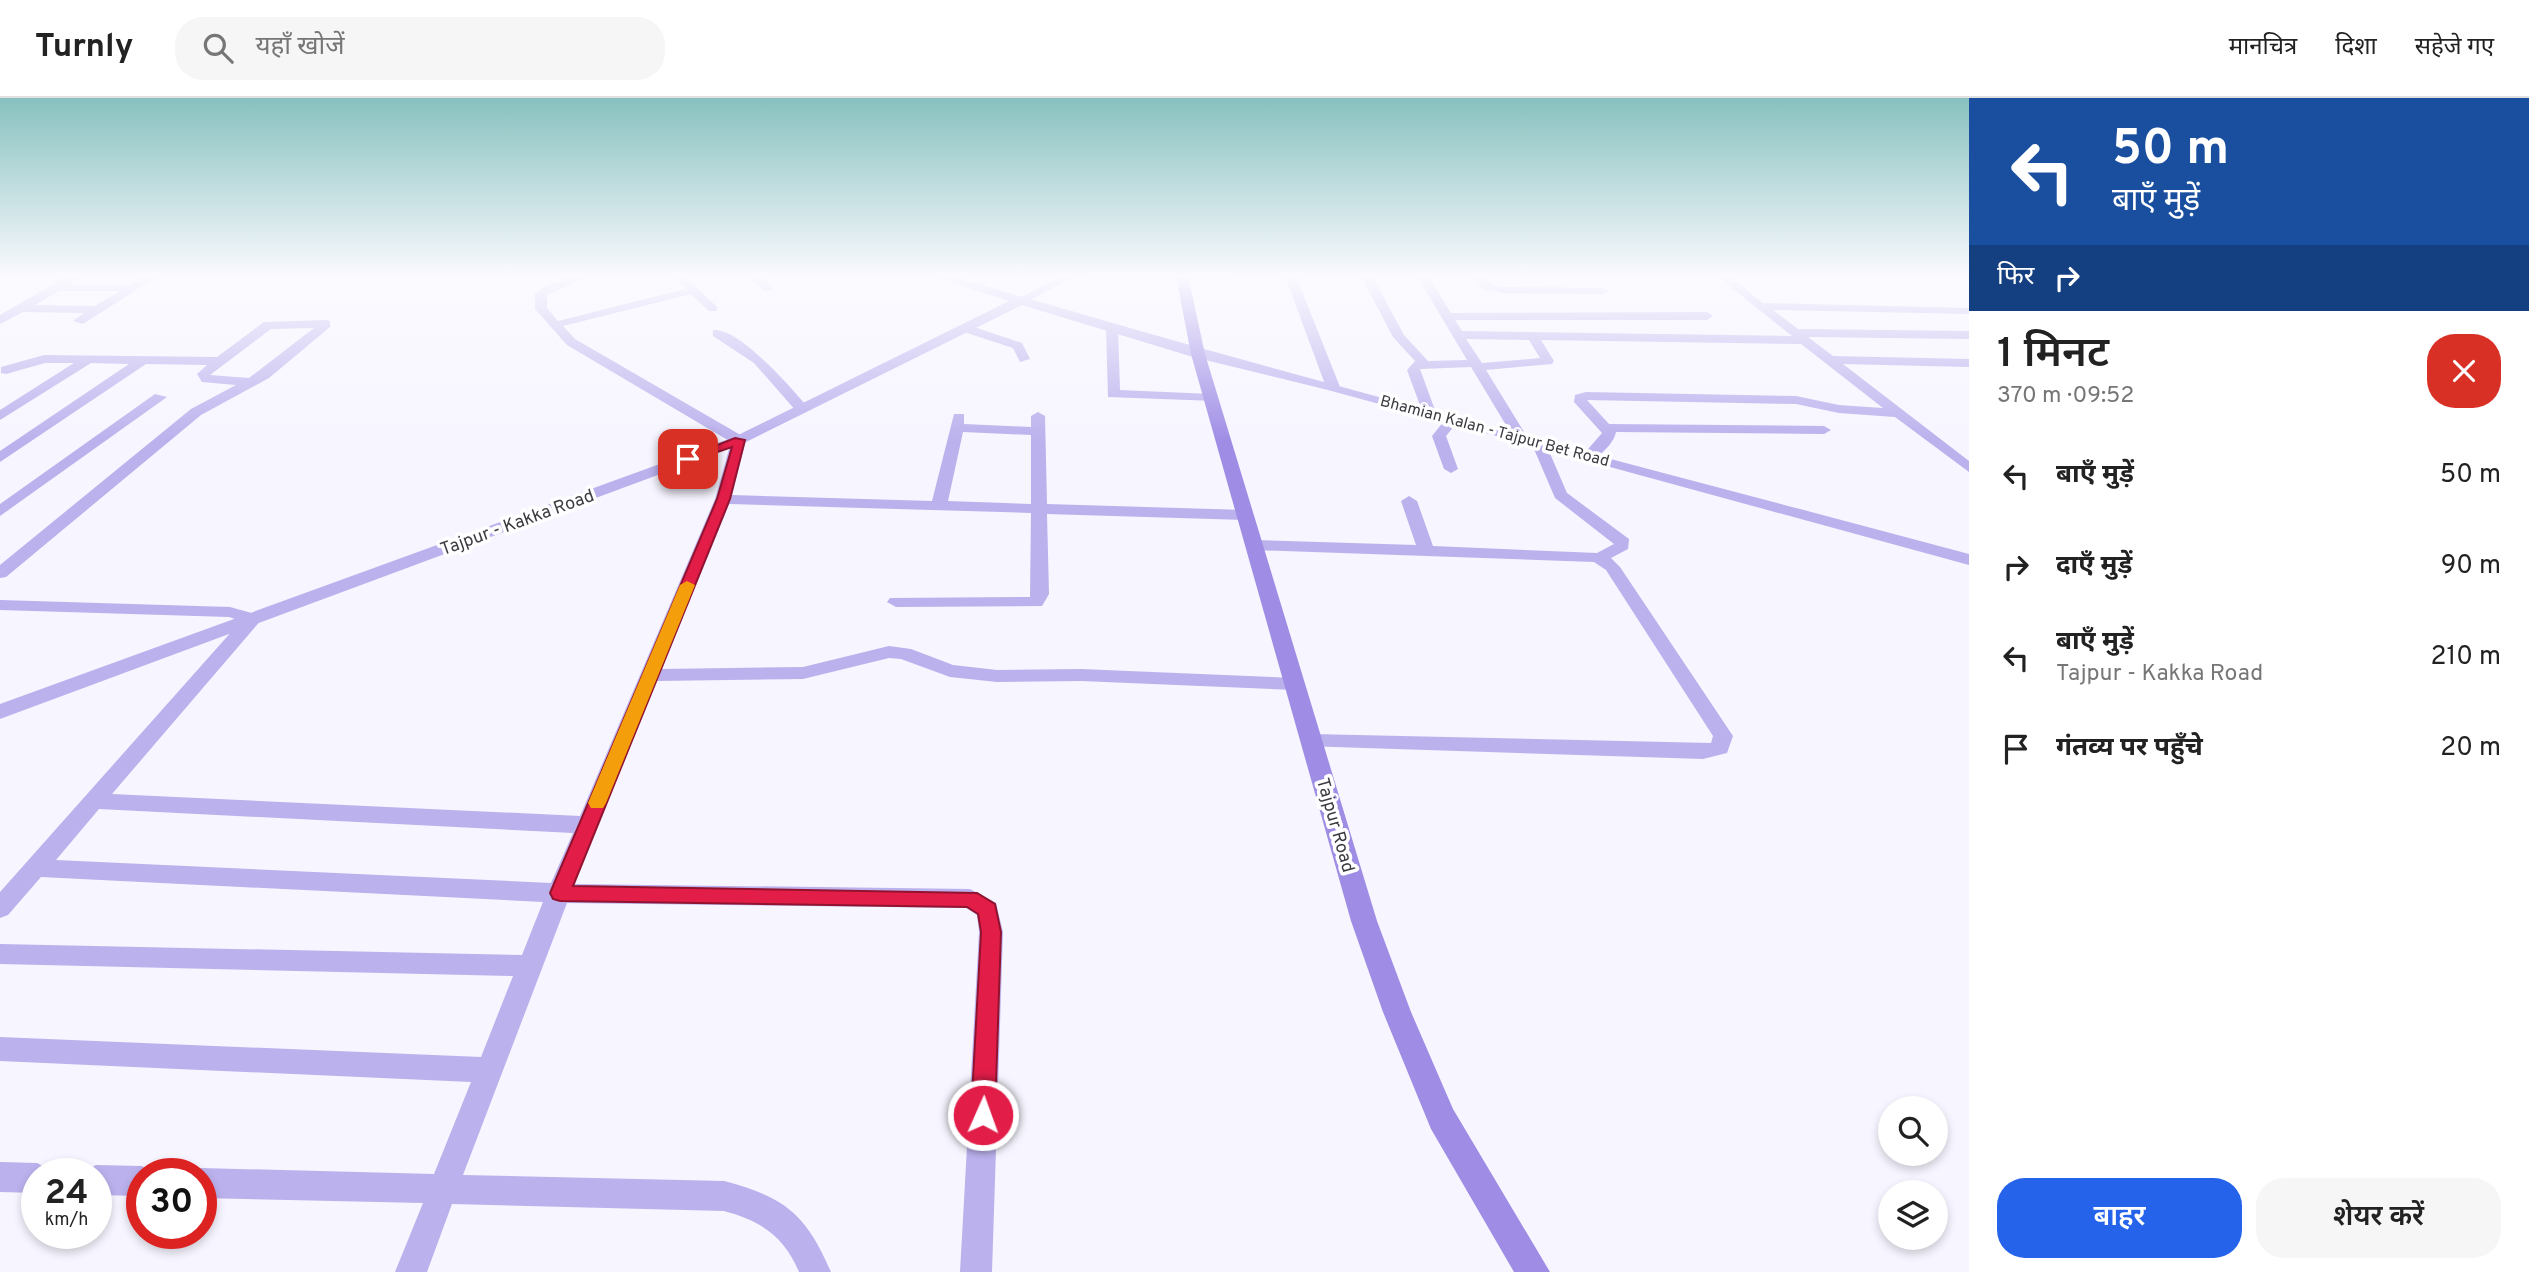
<!DOCTYPE html>
<html lang="hi">
<meta charset="utf-8">
<style>
body{margin:0;font-family:Overpass,"Noto Sans Devanagari",sans-serif;background:#f6f6f6;color:#222;height:100vh;display:flex;flex-direction:column;font-size:26px;white-space:nowrap}
*{box-sizing:border-box;margin:0}
p{font-size:23px;color:#767676}
.icon{flex:none;width:38px;height:38px;fill:none;stroke:currentColor;stroke-width:2;stroke-linecap:round;stroke-linejoin:round}
.map{position:relative;flex:1;overflow:hidden}
.side{display:flex;flex-direction:column;background:#fff;width:560px}
.side>*{flex:none}
.top-card{background:#1a4fa0;color:#fff;overflow:hidden}
.fabs{position:absolute;left:1878px;top:998px;display:grid;gap:14px}
.fabs a{display:grid;place-items:center;width:70px;height:70px;border-radius:50%;background:#fff;box-shadow:0 4px 10px #0003;font-size:35px}
.speed{position:absolute;left:21px;top:1060px;display:flex;gap:14px;font-size:35px;font-weight:700;text-align:center}
.speed>*{display:grid;place-content:center;width:91px;height:91px;border-radius:50%;background:#fff;box-shadow:0 4px 10px #0003;line-height:1}
.speed small{font-size:18px;font-weight:400}
.speed .limit{border:10px solid #d22;background:#fff;color:#111}
.pin{position:absolute;display:grid;place-items:center;width:60px;height:60px;color:#fff;margin:-30px;border-radius:14px;box-shadow:0 4px 10px #0006}
.me{position:absolute;width:77px;margin:-38px;rotate:2deg;stroke-linejoin:round;filter:drop-shadow(0 0 5px #0008)}
.turn{display:flex;align-items:center;gap:24px;height:147px;padding:0 28px;font-size:32px}
.turn .icon{width:91px;height:91px;stroke-width:2.5}
.turn b{display:block;font-size:49px;line-height:60px}
.then{display:flex;align-items:center;height:66px;padding:0 28px;background:#0003;gap:14px;font-size:26px}
.round{display:grid;place-items:center;flex:none;width:74px;height:74px;border-radius:28px;background:#f6f6f6}
.summary{display:flex;align-items:center;justify-content:space-between;height:119px;padding:0 28px}
h1{font-size:42px;font-weight:600;line-height:52px}
.button{display:flex;gap:14px;margin-top:auto;padding:14px 28px}
.button a{flex:1;height:80px;border-radius:28px;background:#2563eb;color:#fff;font-size:28px;font-weight:600;line-height:80px;text-align:center}
.button a+a{background:#f6f6f6;color:#222}
ul{padding:0;list-style:none}
li{display:flex;align-items:center;gap:21px;height:91px;padding:0 28px}
li div{flex:1}
li b{display:block;font-size:26px}
li em{font-style:normal}
header{display:flex;align-items:center;gap:42px;box-sizing:border-box;height:98px;padding:0 35px;background:#fff;border-bottom:2px solid #e0e0e0}
header strong{font-size:33px}
nav{display:flex;gap:38px;margin-inline-start:auto;font-size:24px}
.search{width:490px;height:63px;background:#f6f6f6;display:flex;align-items:center;gap:18px;box-sizing:border-box;padding:0 24px;border-radius:28px;color:#767676;font-size:26px}
main{display:flex;flex:1;min-height:0}
.map>svg:first-child{display:block}
.lines{fill:none;stroke-linecap:round;stroke-linejoin:round}
.minor{fill:#bbb1ed;fill-rule:evenodd}
.tertiary{fill:#bbb1ed;fill-rule:evenodd}
.secondary{fill:#9f8de5;fill-rule:evenodd}
.route{fill:#e11d48;stroke:#92132f;stroke-width:2}
.slow{fill:#f59e0b}
.labels{text-anchor:middle;stroke-width:7;stroke-linejoin:round;paint-order:stroke}
.far-street-label{font-size:16px;fill:#3c3b41;stroke:#fff}
.street-label{font-size:18px;fill:#3c3b41;stroke:#fff}
</style>
<header>
<strong>Turnly</strong>
<div class="search"><svg class="icon" aria-label="search" viewBox="0 0 24 24"><circle cx="10" cy="10" r="6"/><path d="M15 15l6 6"/></svg>यहाँ खोजें</div>
<nav><a>मानचित्र</a><a>दिशा</a><a>सहेजे गए</a></nav>
</header>
<main>
<div class="map">
<svg width="1969" height="1174" viewBox="0 0 1969 1174">
<rect width="100%" height="100%" fill="#f7f5ff"/>
<g class="lines">
<path class="minor" d="M68,178H82L70,187H131L145,178H158L83,226L73,223L84,215L23,214L0,226V217ZM59,193H120L95,208L35,207Z
M573,178H591L547,197V210L558,223L685,191L673,178H685L717,209V213H709L691,196L563,228L575,241L744,339L746,342L732,397L932,403L954,316H964V326L1031,329V318L1038,314L1045,318L1047,406L1245,412L1253,417L1245,422L1047,416L1049,496L1042,508L896,509L887,504L890,500L1030,499L1031,415L729,406L662,571L803,569L889,548L911,551L953,567L997,572L1081,571L1295,580L1305,586L1295,592L1081,583L997,584L950,579L901,561L889,560L803,581L657,583L574,786L970,791L996,805L1003,834L992,1174H960L979,834L977,817L966,810L567,805L463,1077L724,1083C785,1099 806,1116 831,1174H799C784,1138 761,1123 724,1113L452,1106L427,1174H395L423,1105L201,1100V1076H190L201,1070L434,1076L471,984L0,963V939L481,959L513,878L0,866V846L522,857L543,804L41,779L8,817L0,820V794L241,523L229,519L0,512V502L230,509L259,517L262,521L112,696L580,718L715,401L731,344L567,247L535,211V196L547,187ZM963,334L1031,337V406L948,403ZM99,711L573,735L551,785L56,762Z
M748,178H760L774,191L764,193Z
M1061,178H1076L1024,205L1014,203Z
M1088,178H1233L1228,181H1093Z
M1285,178H1296L1340,289L1338,292L1326,289Z
M1361,178H1372L1404,237L1428,263L1467,262L1417,178H1428L1451,215L1707,214L1713,218L1707,222H1455L1462,233L1792,238L1717,178H1729L1763,205L1969,210V216L1773,212L1798,231L1969,233V241L1808,239L1833,258L1969,261V269L1843,266L1969,363V374L1895,319L1839,315L1796,306L1587,302L1609,326L1824,328L1831,332L1824,336L1616,334C1614,345 1600,359 1589,362L1582,358L1602,335L1574,304L1575,297L1586,294L1796,298L1839,307L1883,310L1801,246L1541,242L1554,263L1552,266L1486,272L1527,339L1525,342H1515L1471,269L1420,271L1436,315L1424,318L1407,272L1415,263L1393,239ZM1466,241L1529,242L1540,260L1482,265Z
M1473,178H1484L1491,186L1503,189L1603,190L1609,193L1603,196L1503,195L1483,191Z
M326,222L330,223V229L269,280L201,317L6,479L0,480V467L191,311L236,287L202,284L197,276L207,267L146,266L0,364V353L129,266L91,265L0,322V312L74,265H45L6,276L1,275V269L44,257L217,259L264,224ZM314,230L249,280L210,277L271,231Z
M965,226L1022,245L1030,261L1020,264L1013,250L961,233V227Z
M1112,226L1118,230L1120,292L1211,296L1218,300L1216,303L1108,299L1106,230Z
M713,232C739,229 790,289 807,308V314H797L754,265L713,238Z
M155,296L167,299L0,418V406Z
M1453,317L1460,321L1446,338L1458,371L1451,375L1444,371L1432,338L1448,318Z
M1538,340L1545,344L1567,395L1629,441L1628,451L1611,460L1620,469L1733,638L1727,655L1703,661L1304,648L1301,643L1304,638L1311,636L1711,645L1713,638L1606,472L1594,464L1254,452L1246,447L1254,442L1416,447L1401,403L1409,398L1417,403L1433,448L1597,455L1614,446L1555,400L1531,344Z
M0,1064L37,1065L47,1070L50,1076H37V1095L0,1094Z
M96,1067L142,1068L154,1076H142V1098L96,1097V1076H84L86,1072Z"/>
<path class="tertiary" d="M932,178H952C1289,279 1630,365 1969,456V467L1328,292L1193,259L1022,207L744,345L0,621V606L734,339L1009,203Z"/>
<path class="secondary" d="M1176,178H1188L1205,256L1377,823L1411,914L1453,1011L1550,1174H1514L1431,1031L1383,914L1351,823L1191,256Z"/>
</g>
<linearGradient id="sky" x2="0" y2="1"><stop stop-color="#87c1bf"/><stop offset="0.52" stop-color="#fbfaff"/><stop offset="1" stop-color="#fbfaff" stop-opacity="0"/></linearGradient>
<rect width="1969" height="343" fill="url(#sky)"/>
<path class="route" d="M735,340L745,342L730,401L573,788L977,795L995,806L1001,834L995,1017L991,1025L983,1028L975,1025L971,1017L981,834L978,816L967,809L560,803L553,801L550,795L717,401L732,349L688,364L682,361Z"/>
<path class="slow" d="M687,483L695,487L606,705L603,710H591L588,705L680,487Z"/>
<g class="labels">
<g class="far-street-label">
<text transform="translate(1495 332) rotate(15)" y="6">Bhamian Kalan - Tajpur Bet Road</text>
</g>
<g class="street-label">
<text transform="translate(517 424) rotate(-20)" y="6">Tajpur - Kakka Road</text>
<text transform="translate(1336 727) rotate(74)" y="6">Tajpur Road</text>
</g>
</g>
</svg>
<div class="fabs">
<a><svg class="icon" aria-label="search" viewBox="0 0 24 24"><circle cx="10" cy="10" r="6"/><path d="M15 15l6 6"/></svg></a>
<a><svg class="icon" aria-label="layers" viewBox="0 0 24 24"><path d="M12 4l9 5-9 5-9-5zM3 14l9 5 9-5"/></svg></a>
</div>
<div class="speed"><div>24<small>km/h</small></div><div class="limit">30</div></div>
<div class="pin" style="left:688px;top:361px;background:#d93025"><svg class="icon" aria-label="arrive" viewBox="0 0 24 24"><path d="M6 21V4h12l-3 4 3 4H6"/></svg></div>
<svg class="me" style="left:983px;top:1017px" viewBox="-20 -20 40 40"><circle r="17" fill="#e11d48" stroke="#fff" stroke-width="3"/><path d="M0-11L8 9 0 5-8 9z" fill="#fff"/></svg>
</div>
<section class="side">
<div class="top-card">
<div class="turn"><svg class="icon" aria-label="left" viewBox="0 0 24 24"><path d="M17 20v-9H6M10 6l-5 5 5 5"/></svg><div><b>50 m</b>बाएँ मुड़ें</div></div>
<div class="then">फिर<svg class="icon" aria-label="right" viewBox="0 0 24 24"><path d="M7 20v-9h11M14 6l5 5-5 5"/></svg></div>
</div>
<div class="summary"><div><h1>1 मिनट</h1><p>370 m · 09:52</p></div><a class="round" style="background:#d93025;color:#fff"><svg class="icon" aria-label="close" viewBox="0 0 24 24"><path d="M6 6l12 12M18 6L6 18"/></svg></a></div>
<ul>
<li><svg class="icon" aria-label="left" viewBox="0 0 24 24"><path d="M17 20v-9H6M10 6l-5 5 5 5"/></svg><div><b>बाएँ मुड़ें</b></div><em>50 m</em></li>
<li><svg class="icon" aria-label="right" viewBox="0 0 24 24"><path d="M7 20v-9h11M14 6l5 5-5 5"/></svg><div><b>दाएँ मुड़ें</b></div><em>90 m</em></li>
<li><svg class="icon" aria-label="left" viewBox="0 0 24 24"><path d="M17 20v-9H6M10 6l-5 5 5 5"/></svg><div><b>बाएँ मुड़ें</b><p>Tajpur - Kakka Road</p></div><em>210 m</em></li>
<li><svg class="icon" aria-label="arrive" viewBox="0 0 24 24"><path d="M6 21V4h12l-3 4 3 4H6"/></svg><div><b>गंतव्य पर पहुँचे</b></div><em>20 m</em></li>
</ul>
<div class="button"><a>बाहर</a><a>शेयर करें</a></div>
</section>
</main>
